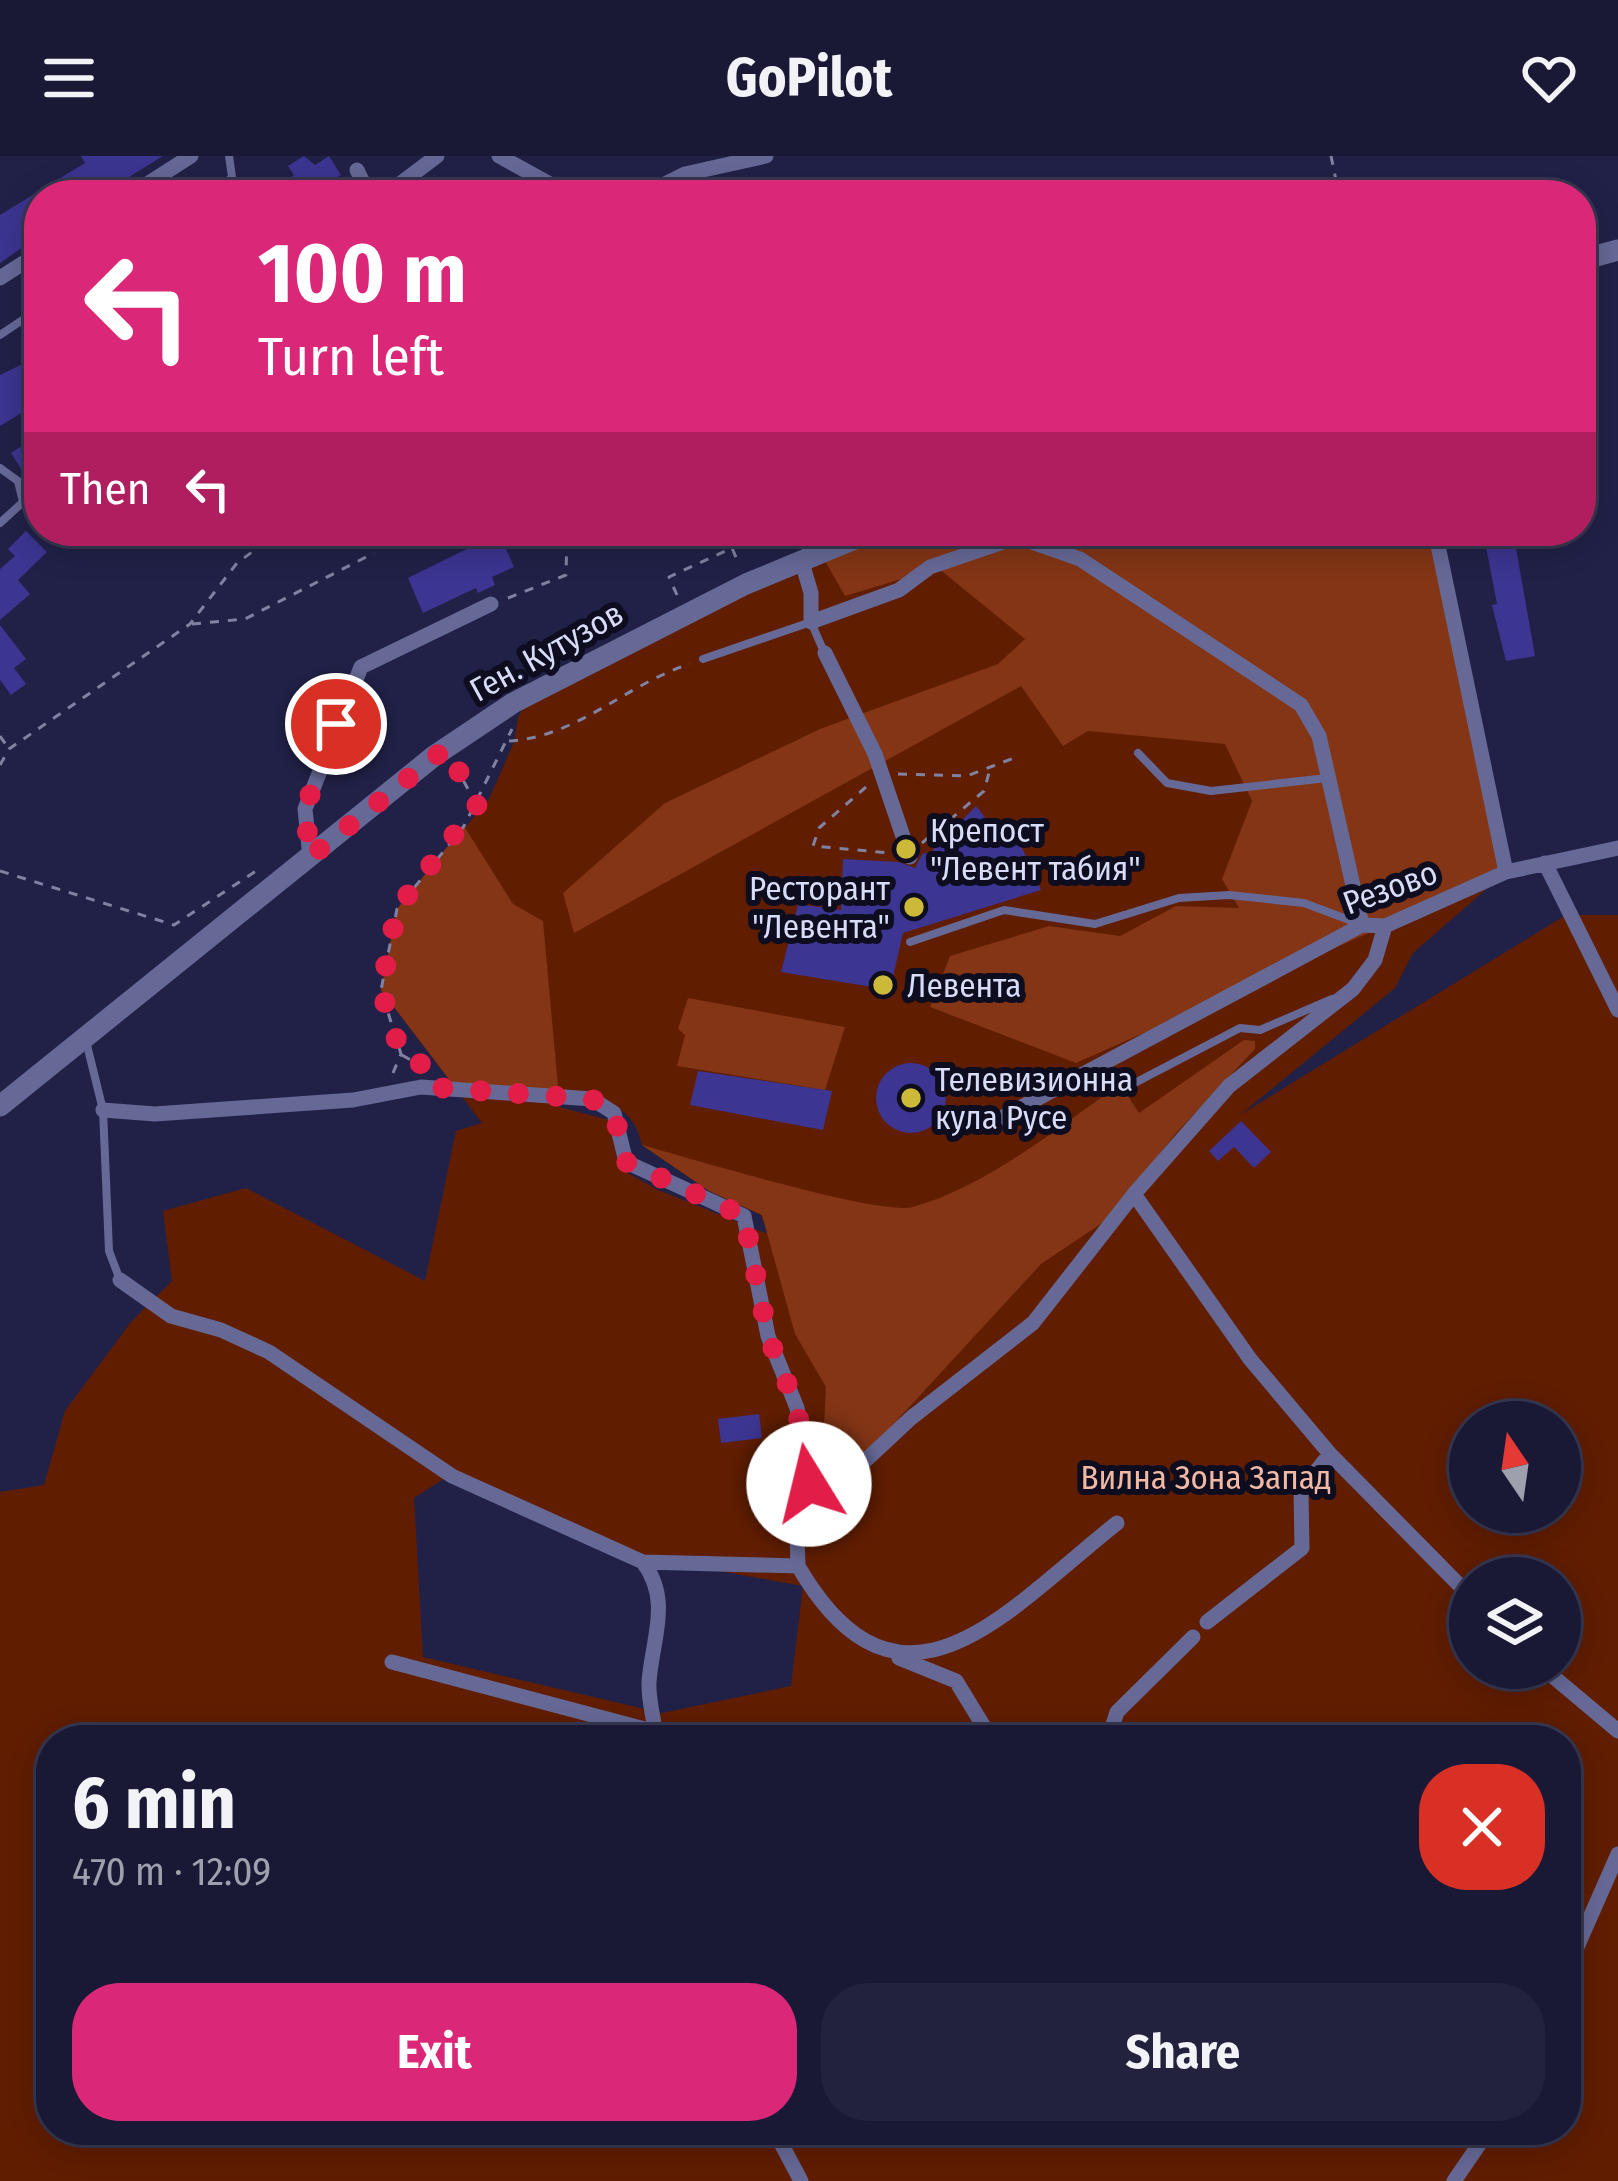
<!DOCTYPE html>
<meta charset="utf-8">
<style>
body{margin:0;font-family:"Fira Sans Condensed",sans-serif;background:#22223e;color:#f1f3f6;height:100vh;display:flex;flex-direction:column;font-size:45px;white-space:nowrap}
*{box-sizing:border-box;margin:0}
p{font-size:39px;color:#9fa0ad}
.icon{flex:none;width:66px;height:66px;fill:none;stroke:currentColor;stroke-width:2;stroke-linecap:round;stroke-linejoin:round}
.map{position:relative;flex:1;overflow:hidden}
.drawer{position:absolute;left:36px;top:1569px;width:1545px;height:420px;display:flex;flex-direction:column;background:#191936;border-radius:48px;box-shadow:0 6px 30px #0003,0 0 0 3px #373851}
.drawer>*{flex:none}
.hud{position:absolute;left:24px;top:24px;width:1572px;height:366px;border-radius:48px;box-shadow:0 6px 30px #0003,0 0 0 3px #373851;background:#db2777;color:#fff;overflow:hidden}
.needle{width:78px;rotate:347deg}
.controls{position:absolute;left:1449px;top:1245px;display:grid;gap:24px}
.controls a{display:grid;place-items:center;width:132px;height:132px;border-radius:50%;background:#191936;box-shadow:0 6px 30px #0003,0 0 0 3px #373851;font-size:60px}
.pin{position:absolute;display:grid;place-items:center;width:102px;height:102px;color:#fff;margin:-51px;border:6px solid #fff;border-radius:50%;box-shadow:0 3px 12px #0007}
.me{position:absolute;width:132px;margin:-66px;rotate:351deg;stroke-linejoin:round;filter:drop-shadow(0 0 9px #0008)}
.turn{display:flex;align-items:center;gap:42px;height:252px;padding:0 36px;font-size:54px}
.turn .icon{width:156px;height:156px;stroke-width:2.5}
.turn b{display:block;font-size:84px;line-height:102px}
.then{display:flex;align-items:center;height:114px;padding:0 36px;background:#0003;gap:24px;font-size:45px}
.round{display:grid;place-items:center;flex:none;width:126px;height:126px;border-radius:48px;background:#22223e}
.head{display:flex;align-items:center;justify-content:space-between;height:204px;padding:0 36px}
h1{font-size:72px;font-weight:700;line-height:90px}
.button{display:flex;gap:24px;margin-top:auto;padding:24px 36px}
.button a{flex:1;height:138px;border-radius:48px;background:#db2777;color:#fff;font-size:48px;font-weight:700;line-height:138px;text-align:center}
.button a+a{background:#22223e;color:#f1f3f6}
header{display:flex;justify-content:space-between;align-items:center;height:156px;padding:0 36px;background:#191936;font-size:54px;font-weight:700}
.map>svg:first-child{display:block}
.green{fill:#601d00;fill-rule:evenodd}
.forest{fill:#833515}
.building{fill:#3c3591}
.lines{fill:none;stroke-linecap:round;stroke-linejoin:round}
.path{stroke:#8182a2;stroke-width:3;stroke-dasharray:9 9;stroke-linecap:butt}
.lane{stroke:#666996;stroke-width:8}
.street{stroke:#666996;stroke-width:15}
.secondary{stroke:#666996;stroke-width:21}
.route{stroke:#e11d48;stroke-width:21;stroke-dasharray:0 37.8}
.poi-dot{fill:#ccb939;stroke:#0d0d1f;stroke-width:4.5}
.labels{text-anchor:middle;stroke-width:12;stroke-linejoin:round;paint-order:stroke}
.street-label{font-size:33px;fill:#d9dcf6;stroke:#0d0d1f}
.poi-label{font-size:33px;fill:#d9dcf6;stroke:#0d0d1f;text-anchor:start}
.park-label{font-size:33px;fill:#f1b9a5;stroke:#0d0d1f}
</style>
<header><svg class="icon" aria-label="menu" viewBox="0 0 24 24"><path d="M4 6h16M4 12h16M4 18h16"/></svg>GoPilot<svg class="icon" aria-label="heart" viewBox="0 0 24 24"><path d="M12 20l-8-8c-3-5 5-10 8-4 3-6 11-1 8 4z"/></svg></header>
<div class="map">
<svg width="1618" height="2025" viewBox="0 0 1618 2025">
<rect width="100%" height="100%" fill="#212148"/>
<path class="green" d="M874,375L1506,716L1413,797L1395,832L1240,959L1566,759H1618V2025H0V1336L44,1329L65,1255L131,1166L172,1125L163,1055L246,1032L425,1125L456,975L482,967L381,834L397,753L489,643L514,586L518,561L534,536ZM559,942C599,945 632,943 642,989L709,1035L761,1059L768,1078L656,1033L619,1012L609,964L559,951ZM1470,1266H1560V1356H1470ZM445,1322L616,1397L803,1430L791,1530L662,1557L423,1501L414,1342ZM1470,1422H1560V1512H1470ZM51,1584H1566V1974H51Z"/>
<path class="forest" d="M808,375H1435L1506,716L1076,907L930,851L950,800L1049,770L1120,780L1176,750L1239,752L1222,723L1252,645L1225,588L1088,575L1063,590L1021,530L574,777L563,737L665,647L820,573L998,508L1025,483L938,412L845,440Z
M464,670L513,748L543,765L559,941L458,935L381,834L397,753Z
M688,842L845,871L825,934L677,910L685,879L678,873Z
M1244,884L1255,885V893L1177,976L1108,1063L1041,1108L855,1310L824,1268L826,1231L795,1178L762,1059L709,1035L642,989C686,1001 880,1060 913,1051C986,1031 1059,971 1120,928L1139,957Z"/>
<path class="building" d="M81,0H163L100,39H39V80L0,107V59L85,7Z
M304,0L315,9L329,0L341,19L309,39H262L294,19L288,10Z
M39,200V246L0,270V219Z
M39,279V341L11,297Z
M26,375L47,396L18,424L30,438L0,464V413L15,400L8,393Z
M1483,375H1513L1535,500L1506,505L1492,449L1497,448Z
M499,377L514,411L492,421L495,429L478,437L476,432L423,457L408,422Z
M0,469L26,503L14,512L26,528L11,539L0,524Z
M976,650L999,679L1014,674L1041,734L903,777L890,834L781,816L798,748L841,754L843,703L899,706L915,712L922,698L931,696Z
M876 942a35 35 0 1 1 70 0a35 35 0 1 1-70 0Z
M698,915L832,935L823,974L690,949Z
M1241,965L1271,996L1254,1012L1234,991L1218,1005L1209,995Z
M759,1258L762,1282L721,1287L718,1263Z"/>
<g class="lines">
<path class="path" d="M1331,0L1339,39
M734,391L762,382L767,391L786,383L791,390
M677,439L669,421L732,392L738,406
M508,442L566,419L567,375
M192,468L245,463L374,397
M0,580L9,593
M509,585C578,581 626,528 690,508
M0,609L9,593L190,468L237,407L281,375
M455,609L476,648
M898,618L967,620L1019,600
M866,631L819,672L813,690L890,697
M922,687L984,635L990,613
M0,715L174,769L259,713
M402,899L424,912
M393,917L401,898L381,834L397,753L464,670L512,573"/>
<path class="lane" d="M215,39L232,21L229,0
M0,179L39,153
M0,312L18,325L23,346L0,367
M703,503L811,466L824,496
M1138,597L1167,627L1211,635L1327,622
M910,786L1004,754L1095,768L1179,742L1229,739L1304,747L1360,768
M86,885L103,954L109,1095L120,1124
M1127,931L1240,872L1260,874L1332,843"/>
<path class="street" d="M499,0L570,39
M357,14L369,39
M130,39L191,0
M385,39L437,0
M643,39L685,18L766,0
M0,122L39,97
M801,403L811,437V466L899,434L930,411L1015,382L1026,384L1080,403L1301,549L1319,580L1362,769
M825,497L875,598L910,701
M310,701L305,653L361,511L491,448
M1545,707L1618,854
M1506,716L1618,692
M103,954L155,958L353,944L421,931L592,943L614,957L626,1006L744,1060L768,1180L797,1252L809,1328L807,1359L797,1379L798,1410L643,1406
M988,969L1362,769L1385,770L1506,716L1435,375
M1134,1038L1250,1203L1330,1298L1301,1334L1302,1392L1207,1466
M120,1124L171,1160L221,1174L269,1196L452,1320L643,1406C672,1445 652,1483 649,1526C648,1545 655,1565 656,1584
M1330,1298L1470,1440
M807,1359L911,1262L1033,1167L1134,1038L1229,930L1353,833L1375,804L1385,770
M798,1410C901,1587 1009,1452 1117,1367
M899,1502L956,1525L992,1584
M392,1506L656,1576
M1543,1512L1618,1575
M1108,1584L1117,1556L1193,1481
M1566,1816L1618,1698
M774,1974L801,2025
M1454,2025L1489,1974"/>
<path class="secondary" d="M1581,104L1618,94
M0,950L434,600L513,547L746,428L874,375"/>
</g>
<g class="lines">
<path class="route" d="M336,568L305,653L310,701L446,592L477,649L397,753L381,834L401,898L421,908L431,931L592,943L614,957L626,1006L744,1060L768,1180L797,1252L809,1328"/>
</g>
<g class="poi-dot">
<circle cx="906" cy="693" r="12"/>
<circle cx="914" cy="751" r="12"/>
<circle cx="883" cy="829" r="12"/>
<circle cx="911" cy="942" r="12"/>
</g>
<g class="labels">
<g class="street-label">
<text transform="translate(546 495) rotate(-29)" y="12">Ген. Кутузов</text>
<text transform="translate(1390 731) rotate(-20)" y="12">Резово</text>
</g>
<g class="poi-label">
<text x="930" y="686">Крепост<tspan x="930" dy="38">"Левент табия"</tspan></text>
<text x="890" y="744" text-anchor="end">Ресторант<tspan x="890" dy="38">"Левента"</tspan></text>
<text x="907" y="841">Левента</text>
<text x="935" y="935">Телевизионна<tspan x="935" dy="38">кула Русе</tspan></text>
</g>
<g class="park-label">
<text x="1206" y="1333">Вилна Зона Запад</text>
</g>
</g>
</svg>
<div class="controls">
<a><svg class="needle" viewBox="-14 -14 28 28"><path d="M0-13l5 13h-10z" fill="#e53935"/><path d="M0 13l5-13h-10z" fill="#9fa0ad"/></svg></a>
<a><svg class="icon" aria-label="layers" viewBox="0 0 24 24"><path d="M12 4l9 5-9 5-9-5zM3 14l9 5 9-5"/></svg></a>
</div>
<div class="pin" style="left:336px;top:568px;background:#d93025"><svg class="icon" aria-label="arrive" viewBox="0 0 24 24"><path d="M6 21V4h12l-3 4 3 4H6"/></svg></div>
<svg class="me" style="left:809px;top:1328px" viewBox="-20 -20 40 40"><circle r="19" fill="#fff"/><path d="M0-13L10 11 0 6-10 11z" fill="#e11d48"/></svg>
<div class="hud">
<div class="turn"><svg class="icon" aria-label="left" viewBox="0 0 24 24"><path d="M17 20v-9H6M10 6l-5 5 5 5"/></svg><div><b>100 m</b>Turn left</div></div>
<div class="then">Then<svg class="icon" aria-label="left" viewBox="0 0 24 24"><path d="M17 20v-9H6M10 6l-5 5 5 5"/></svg></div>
</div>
<section class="drawer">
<div class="head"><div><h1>6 min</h1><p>470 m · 12:09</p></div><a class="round" style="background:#d93025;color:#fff"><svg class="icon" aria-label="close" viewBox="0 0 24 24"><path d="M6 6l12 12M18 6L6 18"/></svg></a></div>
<div class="button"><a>Exit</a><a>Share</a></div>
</section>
</div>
